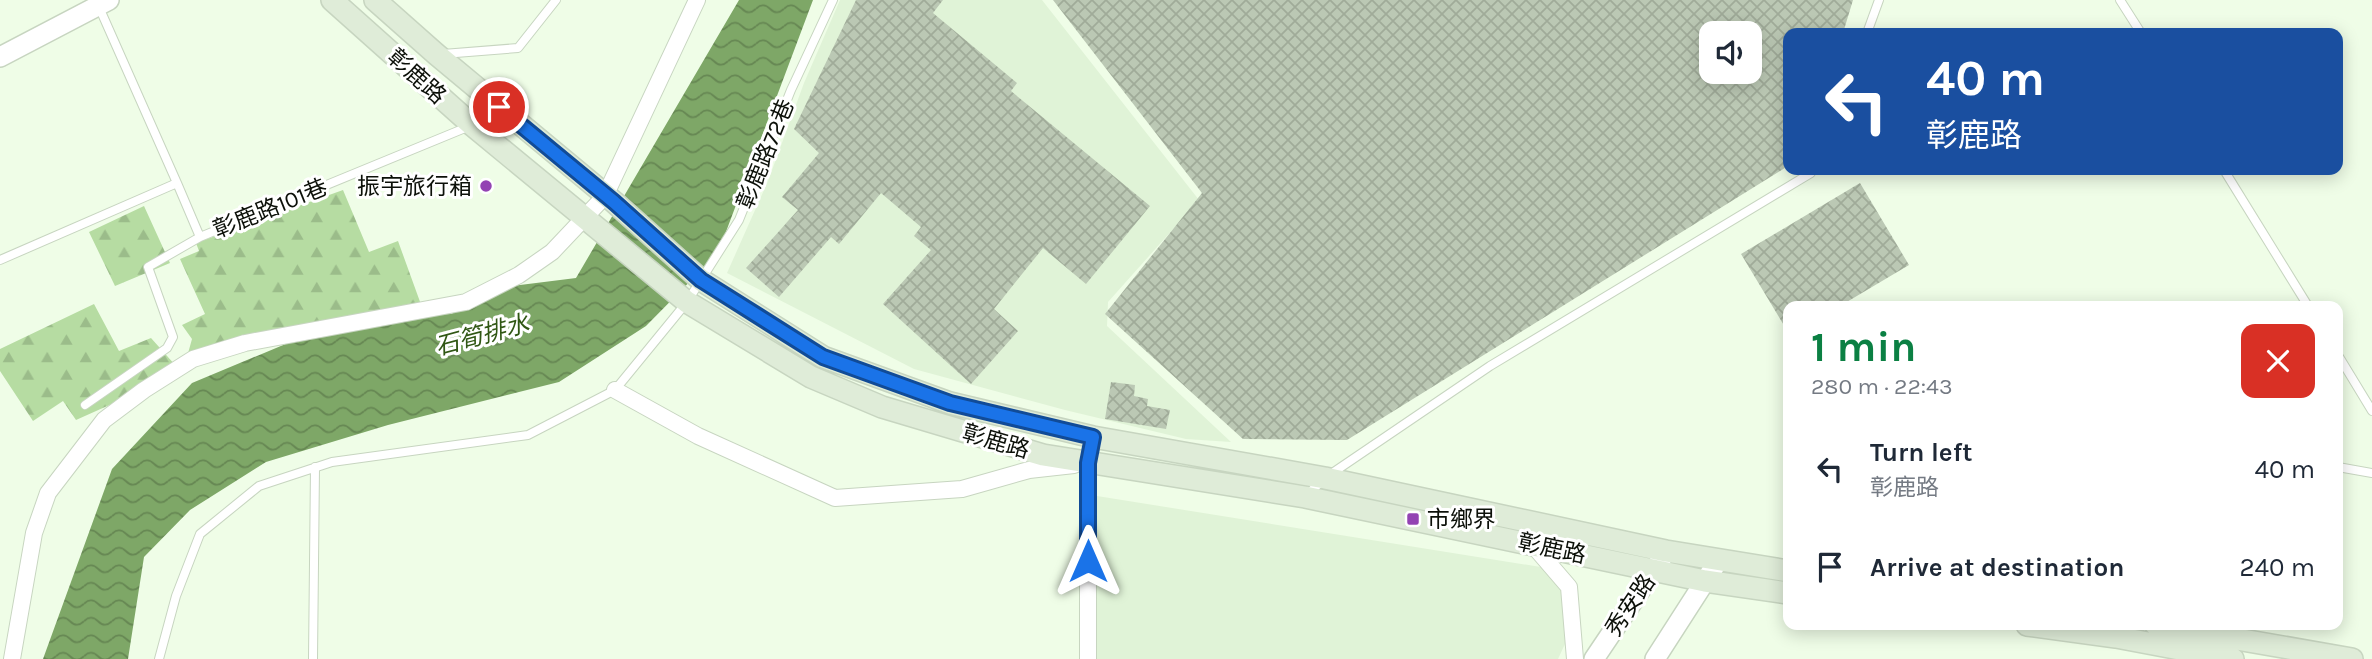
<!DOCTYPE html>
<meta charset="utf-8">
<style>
body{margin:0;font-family:Karla,"Noto Sans TC",sans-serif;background:#f2f2f3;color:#1f2937;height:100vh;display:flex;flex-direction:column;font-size:26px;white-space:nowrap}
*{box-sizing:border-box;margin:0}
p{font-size:23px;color:#747a83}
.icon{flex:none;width:38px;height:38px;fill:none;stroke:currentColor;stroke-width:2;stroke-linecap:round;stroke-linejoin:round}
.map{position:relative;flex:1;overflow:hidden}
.drawer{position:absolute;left:1783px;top:301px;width:560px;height:329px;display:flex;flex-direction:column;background:#fff;border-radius:14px;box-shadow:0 4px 18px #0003}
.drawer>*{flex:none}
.hud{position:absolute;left:1783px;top:28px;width:560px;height:147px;border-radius:14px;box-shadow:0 4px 18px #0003;background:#1a4fa0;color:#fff;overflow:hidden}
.tools{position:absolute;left:1699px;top:21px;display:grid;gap:14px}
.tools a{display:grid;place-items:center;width:63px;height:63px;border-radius:14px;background:#fff;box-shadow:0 4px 18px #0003;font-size:35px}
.pin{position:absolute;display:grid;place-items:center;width:60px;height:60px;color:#fff;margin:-30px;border:4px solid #fff;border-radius:50%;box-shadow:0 2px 7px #0007}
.me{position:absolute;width:77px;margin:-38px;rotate:0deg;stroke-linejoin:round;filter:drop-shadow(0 0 5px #0008)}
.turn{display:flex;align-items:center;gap:24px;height:147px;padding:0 28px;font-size:32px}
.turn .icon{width:91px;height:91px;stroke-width:2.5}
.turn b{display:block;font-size:49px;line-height:60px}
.round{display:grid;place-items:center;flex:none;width:74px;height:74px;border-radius:14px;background:#f2f2f3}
.overview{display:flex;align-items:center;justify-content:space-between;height:119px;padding:0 28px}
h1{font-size:42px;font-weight:700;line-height:52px;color:#0b8043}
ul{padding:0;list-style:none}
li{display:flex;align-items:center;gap:21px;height:98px;padding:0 28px}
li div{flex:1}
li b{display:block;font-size:26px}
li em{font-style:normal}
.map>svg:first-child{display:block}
.built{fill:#e0f3d7}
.forest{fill:url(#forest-firs)}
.water{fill:url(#water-waves)}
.building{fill:url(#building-cross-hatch);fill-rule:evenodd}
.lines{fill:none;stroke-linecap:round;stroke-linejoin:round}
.service-casing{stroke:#c7d5c0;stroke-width:10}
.minor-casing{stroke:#c7d5c0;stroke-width:18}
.tertiary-casing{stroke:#c7d5c0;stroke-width:22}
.secondary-casing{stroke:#c7d5c0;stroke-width:24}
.service{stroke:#fff;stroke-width:8}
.minor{stroke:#fff;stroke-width:16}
.tertiary{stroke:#fff;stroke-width:19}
.secondary{stroke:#dfecd8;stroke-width:21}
.route-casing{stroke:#114b97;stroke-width:18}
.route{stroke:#1a73e8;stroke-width:12}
.poi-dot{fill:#9343b3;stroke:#fff;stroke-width:2.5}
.labels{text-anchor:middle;stroke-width:6;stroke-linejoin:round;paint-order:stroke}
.street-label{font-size:23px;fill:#0c1009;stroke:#fff}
.poi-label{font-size:23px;fill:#0c1009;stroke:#fff;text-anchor:end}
.water-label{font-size:24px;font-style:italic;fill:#305714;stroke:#fff}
</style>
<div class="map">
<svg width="2372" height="659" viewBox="0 0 2372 659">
<defs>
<pattern id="forest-firs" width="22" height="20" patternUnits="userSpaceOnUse" patternTransform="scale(1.75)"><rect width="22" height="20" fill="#b6dca2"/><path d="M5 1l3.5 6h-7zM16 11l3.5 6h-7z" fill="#9bbc8a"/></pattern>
<pattern id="water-waves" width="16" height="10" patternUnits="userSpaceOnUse" patternTransform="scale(1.75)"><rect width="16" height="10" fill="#7ea767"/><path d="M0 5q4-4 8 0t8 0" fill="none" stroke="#668753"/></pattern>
<pattern id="building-cross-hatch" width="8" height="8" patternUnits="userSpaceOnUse" patternTransform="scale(1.75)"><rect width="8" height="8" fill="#bbc8b4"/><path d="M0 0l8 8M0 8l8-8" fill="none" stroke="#a0ab99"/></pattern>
</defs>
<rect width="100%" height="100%" fill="#effde7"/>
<path class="built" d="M840,0H1042L1199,200L1108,302L1107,326L1231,442L1186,439L1065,410L914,369L727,273L768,181L804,83Z
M1097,496L1547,568L1556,579L1567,601L1570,633L1558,659H1097Z"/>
<path class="forest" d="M343,190L369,252L398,241L423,310L185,364L192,339L182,325L205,314L180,259L199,251L196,243Z
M144,206L170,263L115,286L89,232Z
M94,304L119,351L151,338L176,366L134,394L76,420L63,401L33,421L0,371V349Z"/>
<path class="water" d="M739,0H813L718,253L646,326L559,382L388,425L266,462L190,510L144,557L128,659H43L112,469L192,383L319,330L372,316L451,314L512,286L576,278Z"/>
<path class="building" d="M856,0H943L933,13L1017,83L1011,91L1150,206L1086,284L1043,248L994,309L1018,331L971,384L883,304L931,250L914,236L921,227L881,193L839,244L831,237L779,297L746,268L798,210L782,197L819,153L794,129Z
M1053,0H1853L1843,33H1788V166L1347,440L1243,439L1105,314L1202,193ZM1712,33H1750V72H1712Z
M1860,183L1909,265L1840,306H1788V332L1741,254Z
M1111,382L1135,385L1134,396L1148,399L1147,406L1170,410L1166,429L1105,419Z"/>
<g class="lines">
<defs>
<path id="service" d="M2120,0L2141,33
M1867,33L1879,0
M443,54L518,48L556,0
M2224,170L2308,306
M177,183L200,237L470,126
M0,260L177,183L99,7
M2338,355L2372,411
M85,405L167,348L173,337L148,267L200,237
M2338,467L2372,473
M1307,495L1325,478L1490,366L1811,173L1812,170
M159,659L176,596L200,534L259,486L332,462L528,435L615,390L687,302L739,220L791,90L833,0
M313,659L315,467"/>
<path id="minor" d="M615,390L698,436L835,498L962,489L1029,470L1074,465
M1532,544L1569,587L1575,659
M12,659L34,533L48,493L104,420L144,390L193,359L245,343L466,302L519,275L552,252L605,196L697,0
M1088,659V463L1093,437"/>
<path id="tertiary" d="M0,57L109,0
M1594,659L1662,558
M1655,659L1718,561"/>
<path id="secondary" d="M332,0L472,125L687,302L811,377L882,407L1043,455L1305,497L1705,581L1788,593
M375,0L436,54L614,202L701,280L823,357L950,403L1093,437L1325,478L1666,551L1788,571
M2027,625L2116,637L2233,659
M2156,625L2352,659"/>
</defs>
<use href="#service" class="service-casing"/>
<use href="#minor" class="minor-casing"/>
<use href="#tertiary" class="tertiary-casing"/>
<use href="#secondary" class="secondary-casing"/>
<use href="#service" class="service"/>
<use href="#minor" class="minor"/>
<use href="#tertiary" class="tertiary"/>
<use href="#secondary" class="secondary"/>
</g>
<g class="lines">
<defs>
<path id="route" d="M499,107L614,202L701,280L823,357L950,403L1093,437L1088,463V561"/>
</defs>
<use href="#route" class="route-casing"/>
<use href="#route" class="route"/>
</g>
<g class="poi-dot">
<circle cx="486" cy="186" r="7"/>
<rect x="1406" y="512" width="14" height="14" rx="3.5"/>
</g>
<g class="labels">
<g class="street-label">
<text transform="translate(417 76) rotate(42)" y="8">彰鹿路</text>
<text transform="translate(765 154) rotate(-68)" y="8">彰鹿路72巷</text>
<text transform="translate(270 208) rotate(-22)" y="8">彰鹿路101巷</text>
<text transform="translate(996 441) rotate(16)" y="8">彰鹿路</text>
<text transform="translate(1552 548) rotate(12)" y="8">彰鹿路</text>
<text transform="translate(1630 605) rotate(-56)" y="8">秀安路</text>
</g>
<g class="poi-label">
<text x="472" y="194">振宇旅行箱</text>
<text x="1427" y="527" text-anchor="start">市鄉界</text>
</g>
<g class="water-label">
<text transform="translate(482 335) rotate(-15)" y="8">石筍排水</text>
</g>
</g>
</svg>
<div class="tools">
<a><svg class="icon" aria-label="sound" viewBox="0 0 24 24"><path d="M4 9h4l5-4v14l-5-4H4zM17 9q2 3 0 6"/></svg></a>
</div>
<div class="pin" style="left:499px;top:107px;background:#d93025"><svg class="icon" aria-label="arrive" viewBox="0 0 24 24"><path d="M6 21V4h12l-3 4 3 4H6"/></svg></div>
<svg class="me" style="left:1088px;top:561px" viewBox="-20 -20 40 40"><path d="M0-17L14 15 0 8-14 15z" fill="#1a73e8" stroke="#fff" stroke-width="4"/></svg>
<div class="hud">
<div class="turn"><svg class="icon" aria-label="left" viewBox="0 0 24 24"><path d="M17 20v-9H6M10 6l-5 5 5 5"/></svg><div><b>40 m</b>彰鹿路</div></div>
</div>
<section class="drawer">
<div class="overview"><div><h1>1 min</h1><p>280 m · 22:43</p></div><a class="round" style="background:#d93025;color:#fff"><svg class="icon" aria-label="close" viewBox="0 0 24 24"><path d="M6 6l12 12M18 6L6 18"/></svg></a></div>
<ul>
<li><svg class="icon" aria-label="left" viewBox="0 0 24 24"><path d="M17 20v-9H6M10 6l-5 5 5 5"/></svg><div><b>Turn left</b><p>彰鹿路</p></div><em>40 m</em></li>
<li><svg class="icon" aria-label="arrive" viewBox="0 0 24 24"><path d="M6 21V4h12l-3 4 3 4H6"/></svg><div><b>Arrive at destination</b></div><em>240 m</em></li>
</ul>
</section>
</div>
